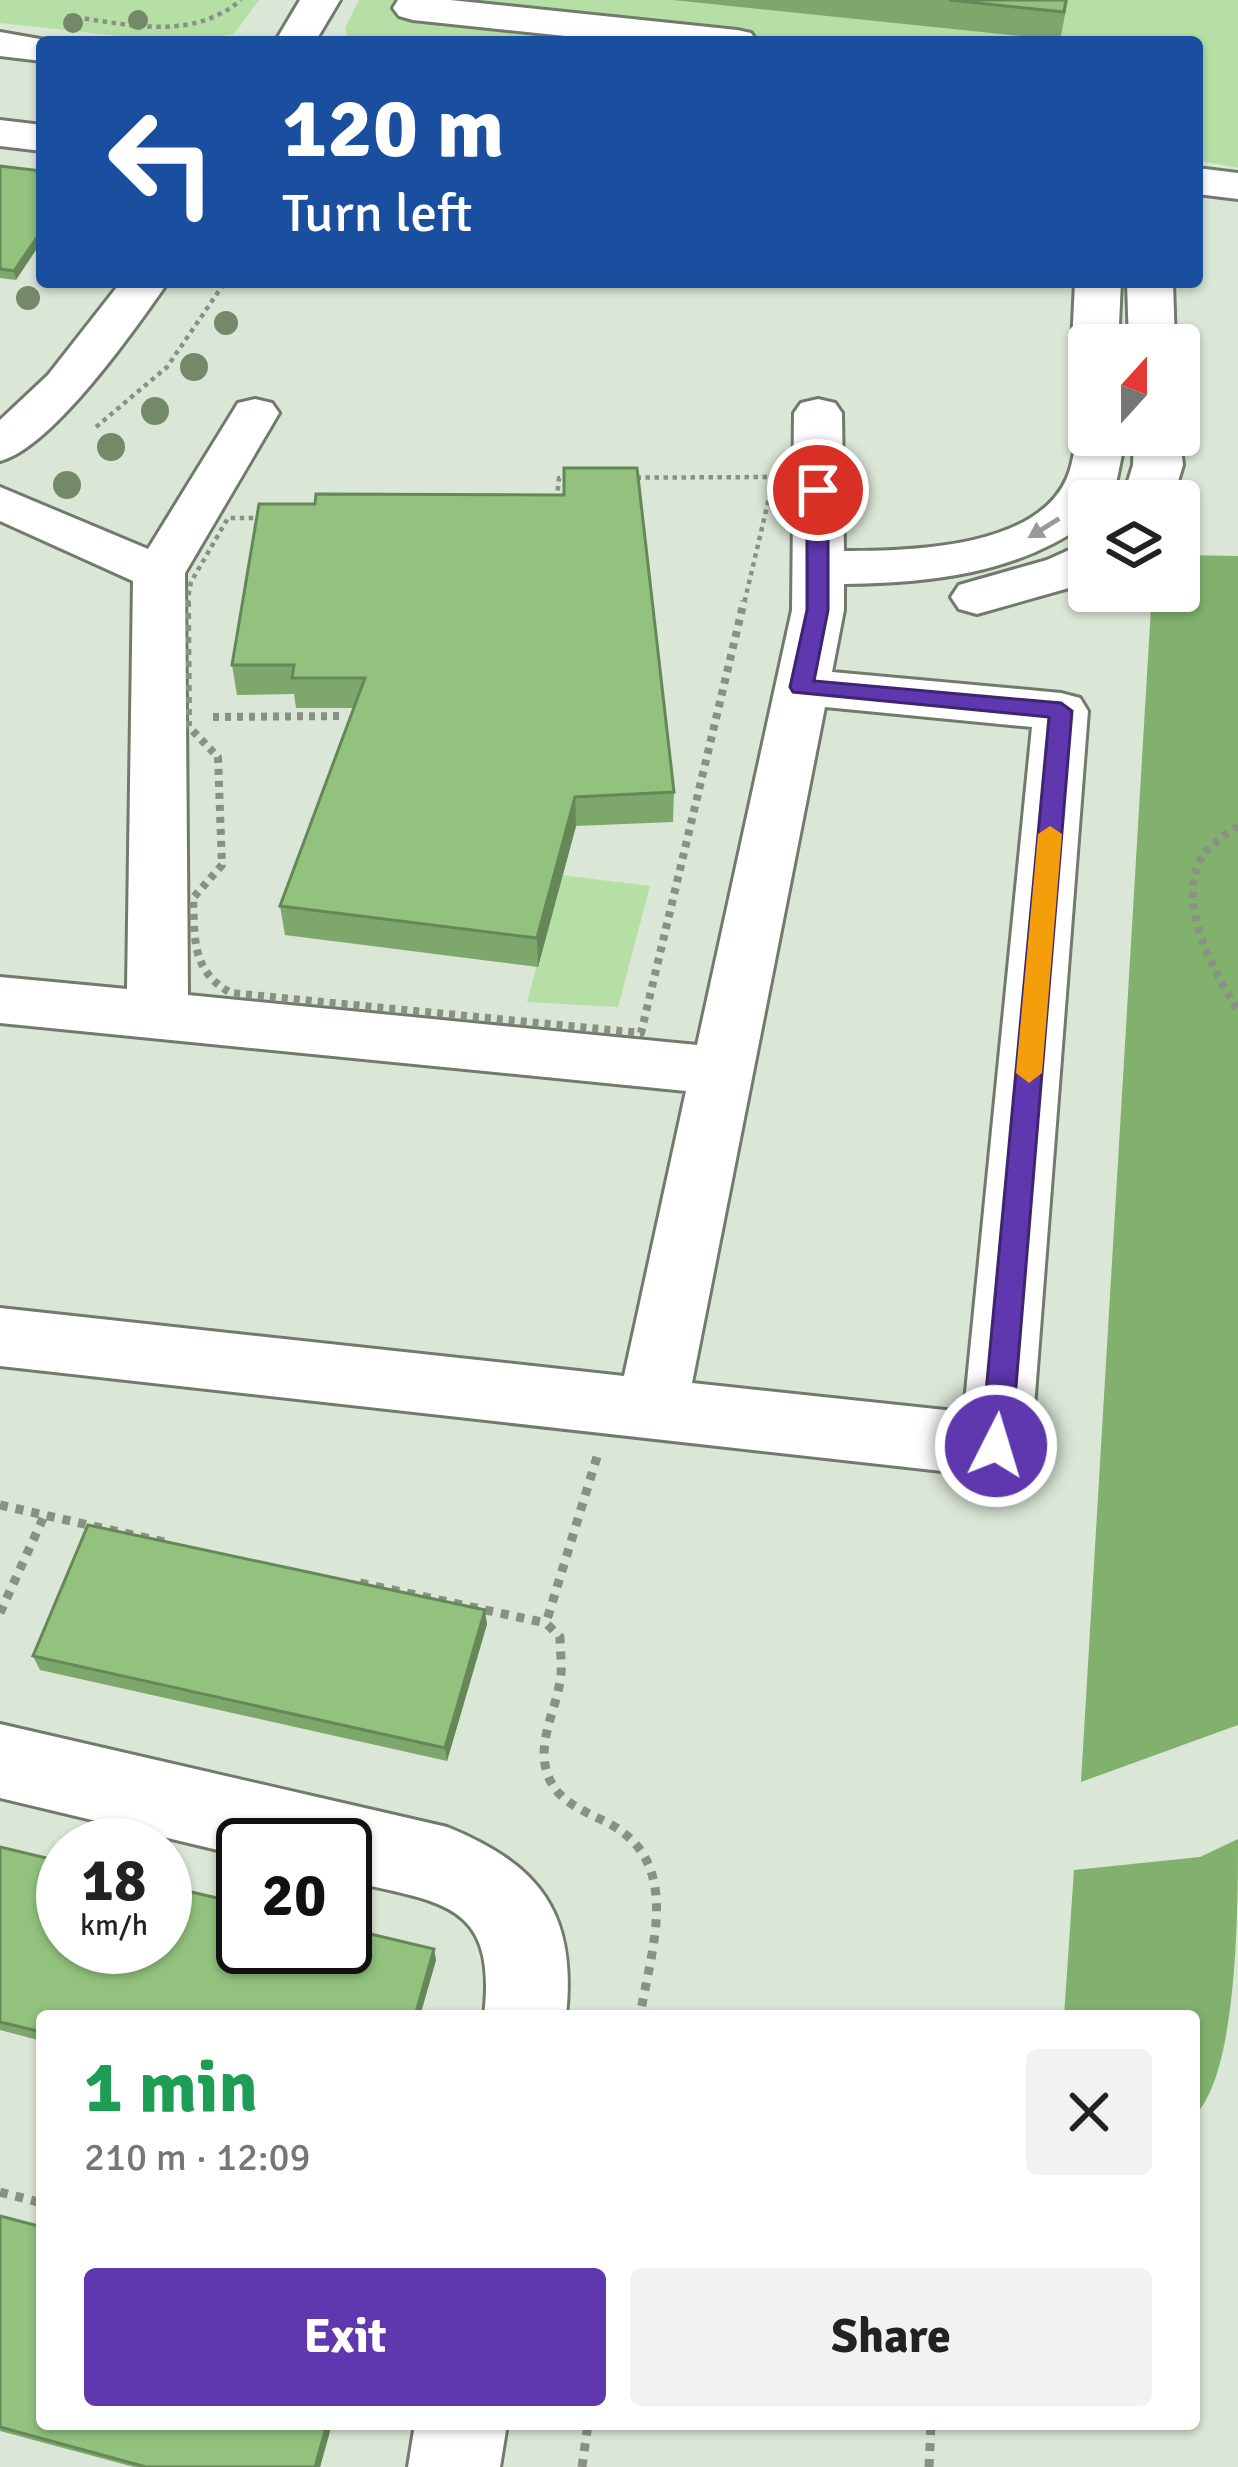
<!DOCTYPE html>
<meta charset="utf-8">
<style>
body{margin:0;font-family:Signika,sans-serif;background:#f2f2f2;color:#222;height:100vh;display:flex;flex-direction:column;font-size:45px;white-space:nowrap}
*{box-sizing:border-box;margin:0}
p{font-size:39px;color:#767676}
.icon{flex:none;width:66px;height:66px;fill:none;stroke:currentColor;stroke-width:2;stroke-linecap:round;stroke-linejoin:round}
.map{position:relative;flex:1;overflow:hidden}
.side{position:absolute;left:36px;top:2010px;width:1164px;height:420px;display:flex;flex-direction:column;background:#fff;border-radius:12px;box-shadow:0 3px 9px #0004}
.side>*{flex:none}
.guide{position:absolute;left:36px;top:36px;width:1167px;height:252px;border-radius:12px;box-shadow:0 3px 9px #0004;background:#1a4fa0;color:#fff;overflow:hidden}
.needle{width:78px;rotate:21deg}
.fabs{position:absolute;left:1068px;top:324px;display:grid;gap:24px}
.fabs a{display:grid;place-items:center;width:132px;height:132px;border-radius:12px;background:#fff;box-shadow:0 3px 9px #0004;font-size:60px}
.speed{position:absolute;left:36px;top:1818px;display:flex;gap:24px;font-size:60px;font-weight:700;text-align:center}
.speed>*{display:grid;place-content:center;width:156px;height:156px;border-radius:50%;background:#fff;box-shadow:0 3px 9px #0004;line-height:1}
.speed small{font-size:30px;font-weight:400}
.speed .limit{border:6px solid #111;border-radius:18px;background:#fff;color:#111}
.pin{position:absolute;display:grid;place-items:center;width:102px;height:102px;color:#fff;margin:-51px;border:6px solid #fff;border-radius:50%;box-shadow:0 3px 12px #0007}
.me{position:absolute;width:132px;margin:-66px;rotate:5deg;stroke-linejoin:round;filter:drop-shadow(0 0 9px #0008)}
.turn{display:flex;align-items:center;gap:42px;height:252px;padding:0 48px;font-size:54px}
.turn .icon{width:156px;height:156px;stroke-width:2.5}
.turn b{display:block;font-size:84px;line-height:102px}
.round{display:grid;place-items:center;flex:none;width:126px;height:126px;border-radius:12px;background:#f2f2f2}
.head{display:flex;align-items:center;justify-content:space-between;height:204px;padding:0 48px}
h1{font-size:72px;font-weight:700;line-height:90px;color:#1e9e55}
.button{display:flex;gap:24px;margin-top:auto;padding:24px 48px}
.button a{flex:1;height:138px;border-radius:12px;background:#5f37ae;color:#fff;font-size:48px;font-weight:700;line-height:138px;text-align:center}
.button a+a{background:#f2f2f2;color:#222}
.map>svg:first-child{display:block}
.green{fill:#b6dfa5}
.forest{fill:#81b16d}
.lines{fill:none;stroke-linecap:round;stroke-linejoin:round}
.minor-casing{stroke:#707b6c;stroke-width:6}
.path-far2{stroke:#899185;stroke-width:4.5;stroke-dasharray:4.5 4.5;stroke-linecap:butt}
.path-far1{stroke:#899185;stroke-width:8;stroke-dasharray:6 6;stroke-linecap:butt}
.path{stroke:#899185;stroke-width:9;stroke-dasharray:8 8;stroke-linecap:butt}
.minor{fill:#fff;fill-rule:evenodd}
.tree{fill:#738967}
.wall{fill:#7ea76c}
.shaded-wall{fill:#668858}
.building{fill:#92c27e;stroke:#668858;stroke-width:3}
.oneway{fill:#989a97}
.route{fill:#5f37ae;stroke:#3e2471;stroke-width:3}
.slow{fill:#f59e0b}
</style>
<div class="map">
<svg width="1238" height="2467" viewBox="0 0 1238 2467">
<rect width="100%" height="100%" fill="#dae6d6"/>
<path class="green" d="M0,0H259L234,34L177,42L0,23Z
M359,0H1238V168L1197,160V42H350L345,28Z
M561,875L650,886L618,1007L527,1002Z"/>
<path class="forest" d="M1179,555L1238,556V1725L1081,1782L1152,591H1179Z
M1238,1839C1238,1907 1238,2075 1194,2116V2016H1064L1074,1870L1200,1857Z"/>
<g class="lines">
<defs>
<path id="minor" d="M300,0H340L315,42H275Z
M398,0H450L737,30L751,33L757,42H622L413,20L399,16L393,8Z
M0,32L57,42H42V61L0,56Z
M0,120L42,125V151L0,146Z
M1197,168L1238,173V199L1197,194Z
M121,282H168C136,328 52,448 0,461V420L48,375Z
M1075,282H1121L1118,345H1089V358L1078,355L1072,345Z
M1127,282H1173L1175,345H1129Z
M255,399L272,403L279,413L185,573L188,995L697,1045L792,610L794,413L801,403L818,399L835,403L842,413L844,551C909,551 1036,549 1067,478C1075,460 1073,441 1085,425L1089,424V435H1126L1117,479L1102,501H1089L1087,523C1015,574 930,583 844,584V610L832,672L1061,693L1080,698L1088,711L1031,1446L1021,1468L996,1477L0,1366V1308L624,1376L686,1091L0,1023V977L127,989L133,581L0,521V487L148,549L238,403ZM825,707L1032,727L964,1412L692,1383Z
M1179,430L1183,465L1172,501H1122L1133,465L1134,435H1179Z
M1089,541V580L1083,584L977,614L959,609L951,597L959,585L1047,560Z
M0,1724L447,1827C540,1865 577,1913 566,2016H484C498,1899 438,1903 345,1880V1845H243V1856L0,1798Z
M415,2424H507L500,2467H408Z"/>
</defs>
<use href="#minor" class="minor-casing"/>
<path class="path-far2" d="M67,16C127,24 191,42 241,0
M96,427L167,367L225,282
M187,604L191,582L228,518L555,517L559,478L774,477L744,604"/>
<path class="path-far1" d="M187,601L188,726L218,757L222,865L193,898C195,939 191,971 231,993L641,1033L744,601
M213,717L345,716
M1238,826C1225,835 1210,844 1202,857C1175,901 1214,973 1238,1010"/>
<path class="path" d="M597,1457L546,1623L560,1637C560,1649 562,1662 561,1674C558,1709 532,1747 551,1782C562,1804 589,1813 610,1824C683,1864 651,1949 640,2016
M0,1505L169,1543
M360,1583L546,1623
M0,1613L45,1514
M0,2192L42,2203
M582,2467L588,2424
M929,2467L931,2424"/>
<use href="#minor" class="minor"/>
</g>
<g class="tree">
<circle cx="138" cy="20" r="10"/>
<circle cx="73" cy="23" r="10"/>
<circle cx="28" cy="298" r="12"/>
<circle cx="226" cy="323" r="12"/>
<circle cx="194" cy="367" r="14"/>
<circle cx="155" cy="411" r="14"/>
<circle cx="111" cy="447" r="14"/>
<circle cx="67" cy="485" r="14"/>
</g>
<path class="wall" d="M673,0H1068L1060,40Z
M0,166L16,280L0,278Z
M259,504L674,792L673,822L576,826L538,967L285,935L280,906L354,708H296L294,694L237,695L232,665Z
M487,1624L447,1761L40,1670L33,1656Z
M0,1847L434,1949L436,1960L420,2016H42V2041L0,2030Z
M0,2216L42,2424H332L320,2467H134L0,2431Z"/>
<path class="shaded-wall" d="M42,230V241L16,280L14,271Z
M575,797L576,826L538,967L537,938Z
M485,1610L487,1624L447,1761L445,1748Z
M434,1949L436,1960L420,2016H415Z
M327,2424H332L320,2467H315Z"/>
<path class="building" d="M949,0H1066L1064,12Z
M0,166L42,171V230L14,271L0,269Z
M564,468H637L674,792L575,797L537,938L280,906L365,678H292L294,665H232L259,504H315L316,494L564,495Z
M88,1525L485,1610L445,1748L33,1656Z
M0,1847L63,1862V1947H165V1886L243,1904V1947H345V1928L434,1949L415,2016H42V2032L0,2022Z
M0,2216L42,2227V2424H327L315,2467H146L0,2427Z"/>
<defs><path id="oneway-solid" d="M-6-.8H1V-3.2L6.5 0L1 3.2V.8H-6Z" transform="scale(3)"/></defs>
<use class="oneway" href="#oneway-solid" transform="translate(1044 528) rotate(148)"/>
<path class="route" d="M818,484L828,490V610L814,681L1061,703L1072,711L1011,1446L1006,1455L996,1458L986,1455L981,1446L1049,717L793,692L790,687L807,610V490Z"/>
<path class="slow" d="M1050,826L1062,834L1042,1073L1029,1083L1016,1073L1038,834Z"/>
</svg>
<div class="fabs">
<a><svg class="needle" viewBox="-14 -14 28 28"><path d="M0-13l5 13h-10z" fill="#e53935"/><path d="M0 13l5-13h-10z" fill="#767676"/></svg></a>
<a><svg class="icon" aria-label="layers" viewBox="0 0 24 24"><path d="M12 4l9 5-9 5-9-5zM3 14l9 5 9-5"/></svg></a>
</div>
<div class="speed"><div>18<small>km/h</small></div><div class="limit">20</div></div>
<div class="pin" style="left:818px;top:490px;background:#d93025"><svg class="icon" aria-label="arrive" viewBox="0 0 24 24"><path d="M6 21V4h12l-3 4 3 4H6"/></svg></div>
<svg class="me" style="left:996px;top:1446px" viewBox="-20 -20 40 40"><circle r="17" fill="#5f37ae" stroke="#fff" stroke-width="3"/><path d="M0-11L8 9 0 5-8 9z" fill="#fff"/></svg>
<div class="guide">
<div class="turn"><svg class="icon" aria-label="left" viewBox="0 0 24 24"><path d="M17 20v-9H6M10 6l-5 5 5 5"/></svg><div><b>120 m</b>Turn left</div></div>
</div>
<section class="side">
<div class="head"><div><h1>1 min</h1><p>210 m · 12:09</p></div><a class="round"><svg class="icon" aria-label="close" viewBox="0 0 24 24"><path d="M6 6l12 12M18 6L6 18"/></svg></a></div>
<div class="button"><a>Exit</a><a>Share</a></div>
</section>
</div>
